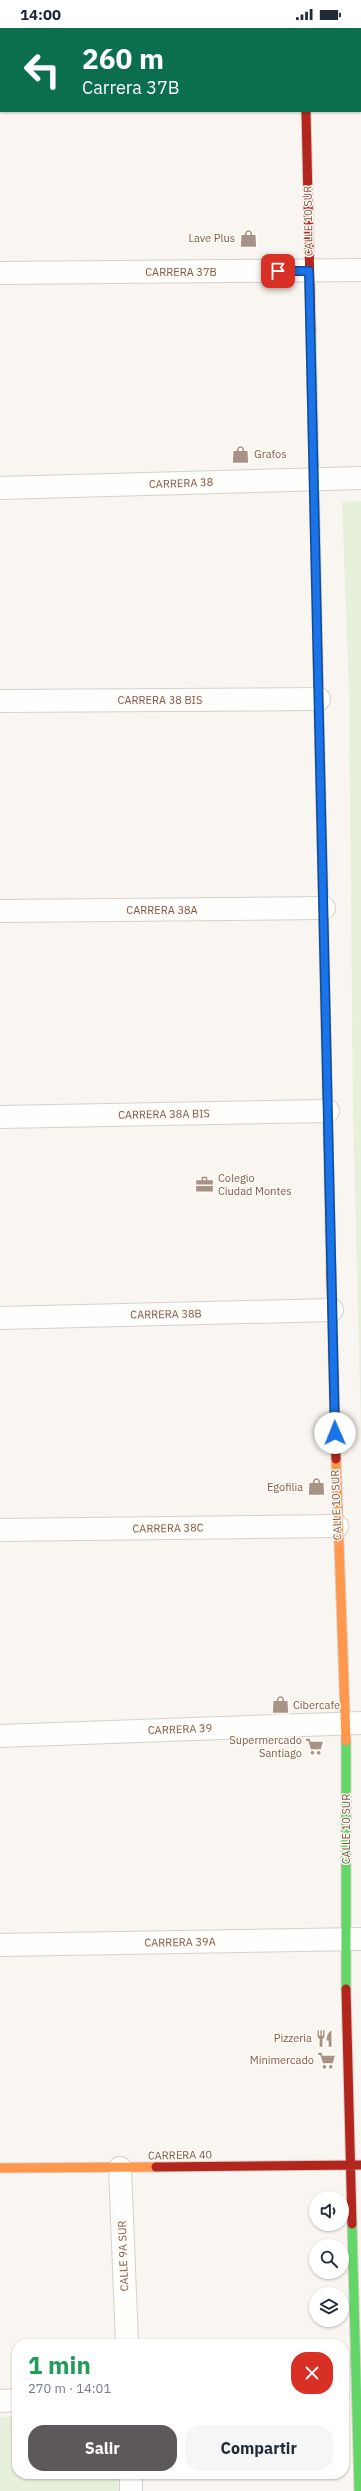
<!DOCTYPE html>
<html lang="es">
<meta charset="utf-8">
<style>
body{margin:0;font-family:"IBM Plex Sans",sans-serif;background:#f6f6f7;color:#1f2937;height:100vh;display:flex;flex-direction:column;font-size:15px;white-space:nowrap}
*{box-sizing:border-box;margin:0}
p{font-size:13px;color:#747a83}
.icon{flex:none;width:22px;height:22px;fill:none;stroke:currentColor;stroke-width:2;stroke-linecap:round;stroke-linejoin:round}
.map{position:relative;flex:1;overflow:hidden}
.panel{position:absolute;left:12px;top:2311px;width:337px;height:140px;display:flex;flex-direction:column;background:#fff;border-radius:16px;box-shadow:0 1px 3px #0004}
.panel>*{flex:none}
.top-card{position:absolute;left:0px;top:0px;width:361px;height:84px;box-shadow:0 1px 3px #0004;background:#0b6e4f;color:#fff;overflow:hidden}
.tools{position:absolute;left:309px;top:2163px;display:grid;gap:8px}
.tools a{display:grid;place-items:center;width:40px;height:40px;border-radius:50%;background:#fff;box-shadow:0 1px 3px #0004;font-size:20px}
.pin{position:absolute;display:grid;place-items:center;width:34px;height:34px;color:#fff;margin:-17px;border-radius:8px;box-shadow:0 2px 6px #0006}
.me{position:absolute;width:44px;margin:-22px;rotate:359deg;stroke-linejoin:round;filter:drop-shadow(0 0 3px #0008)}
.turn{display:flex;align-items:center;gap:14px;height:84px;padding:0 16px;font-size:18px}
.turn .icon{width:52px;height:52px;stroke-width:2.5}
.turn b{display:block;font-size:28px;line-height:34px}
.round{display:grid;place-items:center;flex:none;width:42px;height:42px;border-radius:16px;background:#f6f6f7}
.head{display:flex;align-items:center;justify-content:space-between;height:68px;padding:0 16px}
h1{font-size:24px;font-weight:700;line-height:30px;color:#1e9e55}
.cta{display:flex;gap:8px;margin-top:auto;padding:8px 16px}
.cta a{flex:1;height:46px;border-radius:16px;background:#5c585b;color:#fff;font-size:16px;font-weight:700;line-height:46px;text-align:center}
.cta a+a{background:#f6f6f7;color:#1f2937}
.status{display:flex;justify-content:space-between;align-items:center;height:28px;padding:0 20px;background:#fff;direction:ltr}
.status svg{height:11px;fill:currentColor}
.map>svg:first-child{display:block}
.green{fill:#e7f0db}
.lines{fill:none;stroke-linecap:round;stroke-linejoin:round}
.street-casing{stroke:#d7d1cb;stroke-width:24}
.fast-casing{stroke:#d9d2cb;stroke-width:11}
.slow-casing{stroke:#d9d2cb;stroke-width:11}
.jam-casing{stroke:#d9d2cb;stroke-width:11}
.street{stroke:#fefefd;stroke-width:22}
.fast{stroke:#63d668;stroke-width:9}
.slow{stroke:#ff974d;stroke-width:9}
.jam{stroke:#b3261e;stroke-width:9}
.route-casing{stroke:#114b97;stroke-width:10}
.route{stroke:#1a73e8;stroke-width:7}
.labels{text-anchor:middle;stroke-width:3;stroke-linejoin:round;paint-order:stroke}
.street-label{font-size:11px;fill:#7a5c4d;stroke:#fffaf3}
.poi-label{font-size:11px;fill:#7a5c4d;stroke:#fffaf3;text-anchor:end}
</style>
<div class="status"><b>14:00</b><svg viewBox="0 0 49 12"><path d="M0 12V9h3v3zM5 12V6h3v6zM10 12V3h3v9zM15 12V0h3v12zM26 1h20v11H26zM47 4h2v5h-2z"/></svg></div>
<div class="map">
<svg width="361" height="2463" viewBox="0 0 361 2463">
<rect width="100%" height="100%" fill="#f9f5f0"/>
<path class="green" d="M361,473V1406L353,1079L349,663L342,474Z
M17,2388V2446H117L119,2463H0V2389Z"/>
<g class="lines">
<defs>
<path id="street" d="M304,0V1
M360,32H361
M0,39H1
M0,245L361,242
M0,460L361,450
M0,673L319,671
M0,883L324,880
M0,1089L328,1083
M0,1290L332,1282
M0,1502L337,1498
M0,1708L361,1695
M0,1917L361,1911
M120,2140L127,2316
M0,2373L17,2372
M131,2446V2463"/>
<path id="fast" d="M311,302L319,688
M323,863L331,1245
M346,1713V1961
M352,2196L359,2463"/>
<path id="slow" d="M319,688L323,863
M336,1431L346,1713
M0,2140L156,2139"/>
<path id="jam" d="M306,83L311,302
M331,1245L336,1431
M346,1961L352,2196
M156,2139L361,2137"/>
</defs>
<use href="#street" class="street-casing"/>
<use href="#fast" class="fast-casing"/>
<use href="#slow" class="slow-casing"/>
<use href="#jam" class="jam-casing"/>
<use href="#street" class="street"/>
<use href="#fast" class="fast"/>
<use href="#slow" class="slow"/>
<use href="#jam" class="jam"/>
</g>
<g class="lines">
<defs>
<path id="route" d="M278,243H309L335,1405"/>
</defs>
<use href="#route" class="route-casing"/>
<use href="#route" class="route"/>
</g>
<defs>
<symbol id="shop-bare" viewBox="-9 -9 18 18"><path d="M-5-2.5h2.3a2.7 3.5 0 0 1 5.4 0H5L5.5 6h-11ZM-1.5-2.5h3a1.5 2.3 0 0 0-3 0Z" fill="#a69286" stroke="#fffaf3" stroke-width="2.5" paint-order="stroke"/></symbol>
<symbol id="office-bare" viewBox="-9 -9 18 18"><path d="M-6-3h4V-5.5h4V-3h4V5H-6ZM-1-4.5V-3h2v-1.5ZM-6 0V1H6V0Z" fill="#a69286" stroke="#fffaf3" stroke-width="2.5" paint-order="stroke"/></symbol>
<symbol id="supermarket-bare" viewBox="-9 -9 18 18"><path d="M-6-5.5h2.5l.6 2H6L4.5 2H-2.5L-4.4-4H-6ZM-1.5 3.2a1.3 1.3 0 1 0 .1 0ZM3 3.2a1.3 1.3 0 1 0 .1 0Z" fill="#a69286" stroke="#fffaf3" stroke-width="2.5" paint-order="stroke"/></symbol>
<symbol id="restaurant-bare" viewBox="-9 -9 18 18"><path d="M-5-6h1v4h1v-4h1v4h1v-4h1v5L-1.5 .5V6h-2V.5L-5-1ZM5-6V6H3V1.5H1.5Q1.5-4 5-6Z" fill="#a69286" stroke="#fffaf3" stroke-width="2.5" paint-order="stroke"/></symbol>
</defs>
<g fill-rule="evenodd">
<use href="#shop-bare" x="236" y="198" width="25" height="25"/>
<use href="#shop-bare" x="228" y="414" width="25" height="25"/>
<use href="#office-bare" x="192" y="1144" width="25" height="25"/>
<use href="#shop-bare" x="304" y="1446" width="25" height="25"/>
<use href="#shop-bare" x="268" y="1664" width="25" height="25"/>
<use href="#supermarket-bare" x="302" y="1706" width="25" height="25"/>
<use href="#restaurant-bare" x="312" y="1998" width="25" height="25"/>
<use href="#supermarket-bare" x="314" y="2020" width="25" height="25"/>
</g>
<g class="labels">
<g class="street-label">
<text transform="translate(308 193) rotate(-91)" y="4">CALLE 10 SUR</text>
<text x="181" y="248">CARRERA 37B</text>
<text transform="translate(181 455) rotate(-2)" y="4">CARRERA 38</text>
<text x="160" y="676">CARRERA 38 BIS</text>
<text x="162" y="886">CARRERA 38A</text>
<text transform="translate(164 1086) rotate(-1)" y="4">CARRERA 38A BIS</text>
<text transform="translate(166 1286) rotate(-1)" y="4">CARRERA 38B</text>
<text transform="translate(336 1477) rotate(-92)" y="4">CALLE 10 SUR</text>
<text transform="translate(168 1500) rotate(-1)" y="4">CARRERA 38C</text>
<text transform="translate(180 1701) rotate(-2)" y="4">CARRERA 39</text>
<text transform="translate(346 1801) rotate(-90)" y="4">CALLE 10 SUR</text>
<text transform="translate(180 1914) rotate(-1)" y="4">CARRERA 39A</text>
<text transform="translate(180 2127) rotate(-1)" y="4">CARRERA 40</text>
<text transform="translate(123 2228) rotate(-92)" y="4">CALLE 9A SUR</text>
</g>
<g class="poi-label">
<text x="235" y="214">Lave Plus</text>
<text x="254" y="430" text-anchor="start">Grafos</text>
<text x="218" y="1154" text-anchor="start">Colegio<tspan x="218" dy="13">Ciudad Montes</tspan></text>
<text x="303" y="1463">Egofilia</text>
<text x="293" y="1681" text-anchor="start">Cibercafe</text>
<text x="302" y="1716">Supermercado<tspan x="302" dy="13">Santiago</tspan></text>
<text x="312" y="2014">Pizzeria</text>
<text x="314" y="2036">Minimercado</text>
</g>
</g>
</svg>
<div class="tools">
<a><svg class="icon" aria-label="sound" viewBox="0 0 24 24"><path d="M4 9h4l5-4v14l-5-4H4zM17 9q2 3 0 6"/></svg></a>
<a><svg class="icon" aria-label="search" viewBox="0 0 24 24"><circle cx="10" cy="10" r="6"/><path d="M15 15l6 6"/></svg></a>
<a><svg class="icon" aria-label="layers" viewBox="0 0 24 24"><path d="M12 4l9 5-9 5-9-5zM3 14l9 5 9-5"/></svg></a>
</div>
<div class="pin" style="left:278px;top:243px;background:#d93025"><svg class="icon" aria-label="arrive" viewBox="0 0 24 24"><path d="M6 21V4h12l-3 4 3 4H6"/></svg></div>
<svg class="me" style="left:335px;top:1405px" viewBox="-20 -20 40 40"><circle r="19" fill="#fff"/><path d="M0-13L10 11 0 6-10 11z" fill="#1a73e8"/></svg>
<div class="top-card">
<div class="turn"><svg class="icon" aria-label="left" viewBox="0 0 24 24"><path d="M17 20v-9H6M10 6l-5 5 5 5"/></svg><div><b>260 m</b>Carrera 37B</div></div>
</div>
<section class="panel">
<div class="head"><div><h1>1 min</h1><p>270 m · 14:01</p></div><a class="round" style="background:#d93025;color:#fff"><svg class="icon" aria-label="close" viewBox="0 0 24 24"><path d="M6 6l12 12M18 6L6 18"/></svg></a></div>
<div class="cta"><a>Salir</a><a>Compartir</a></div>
</section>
</div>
